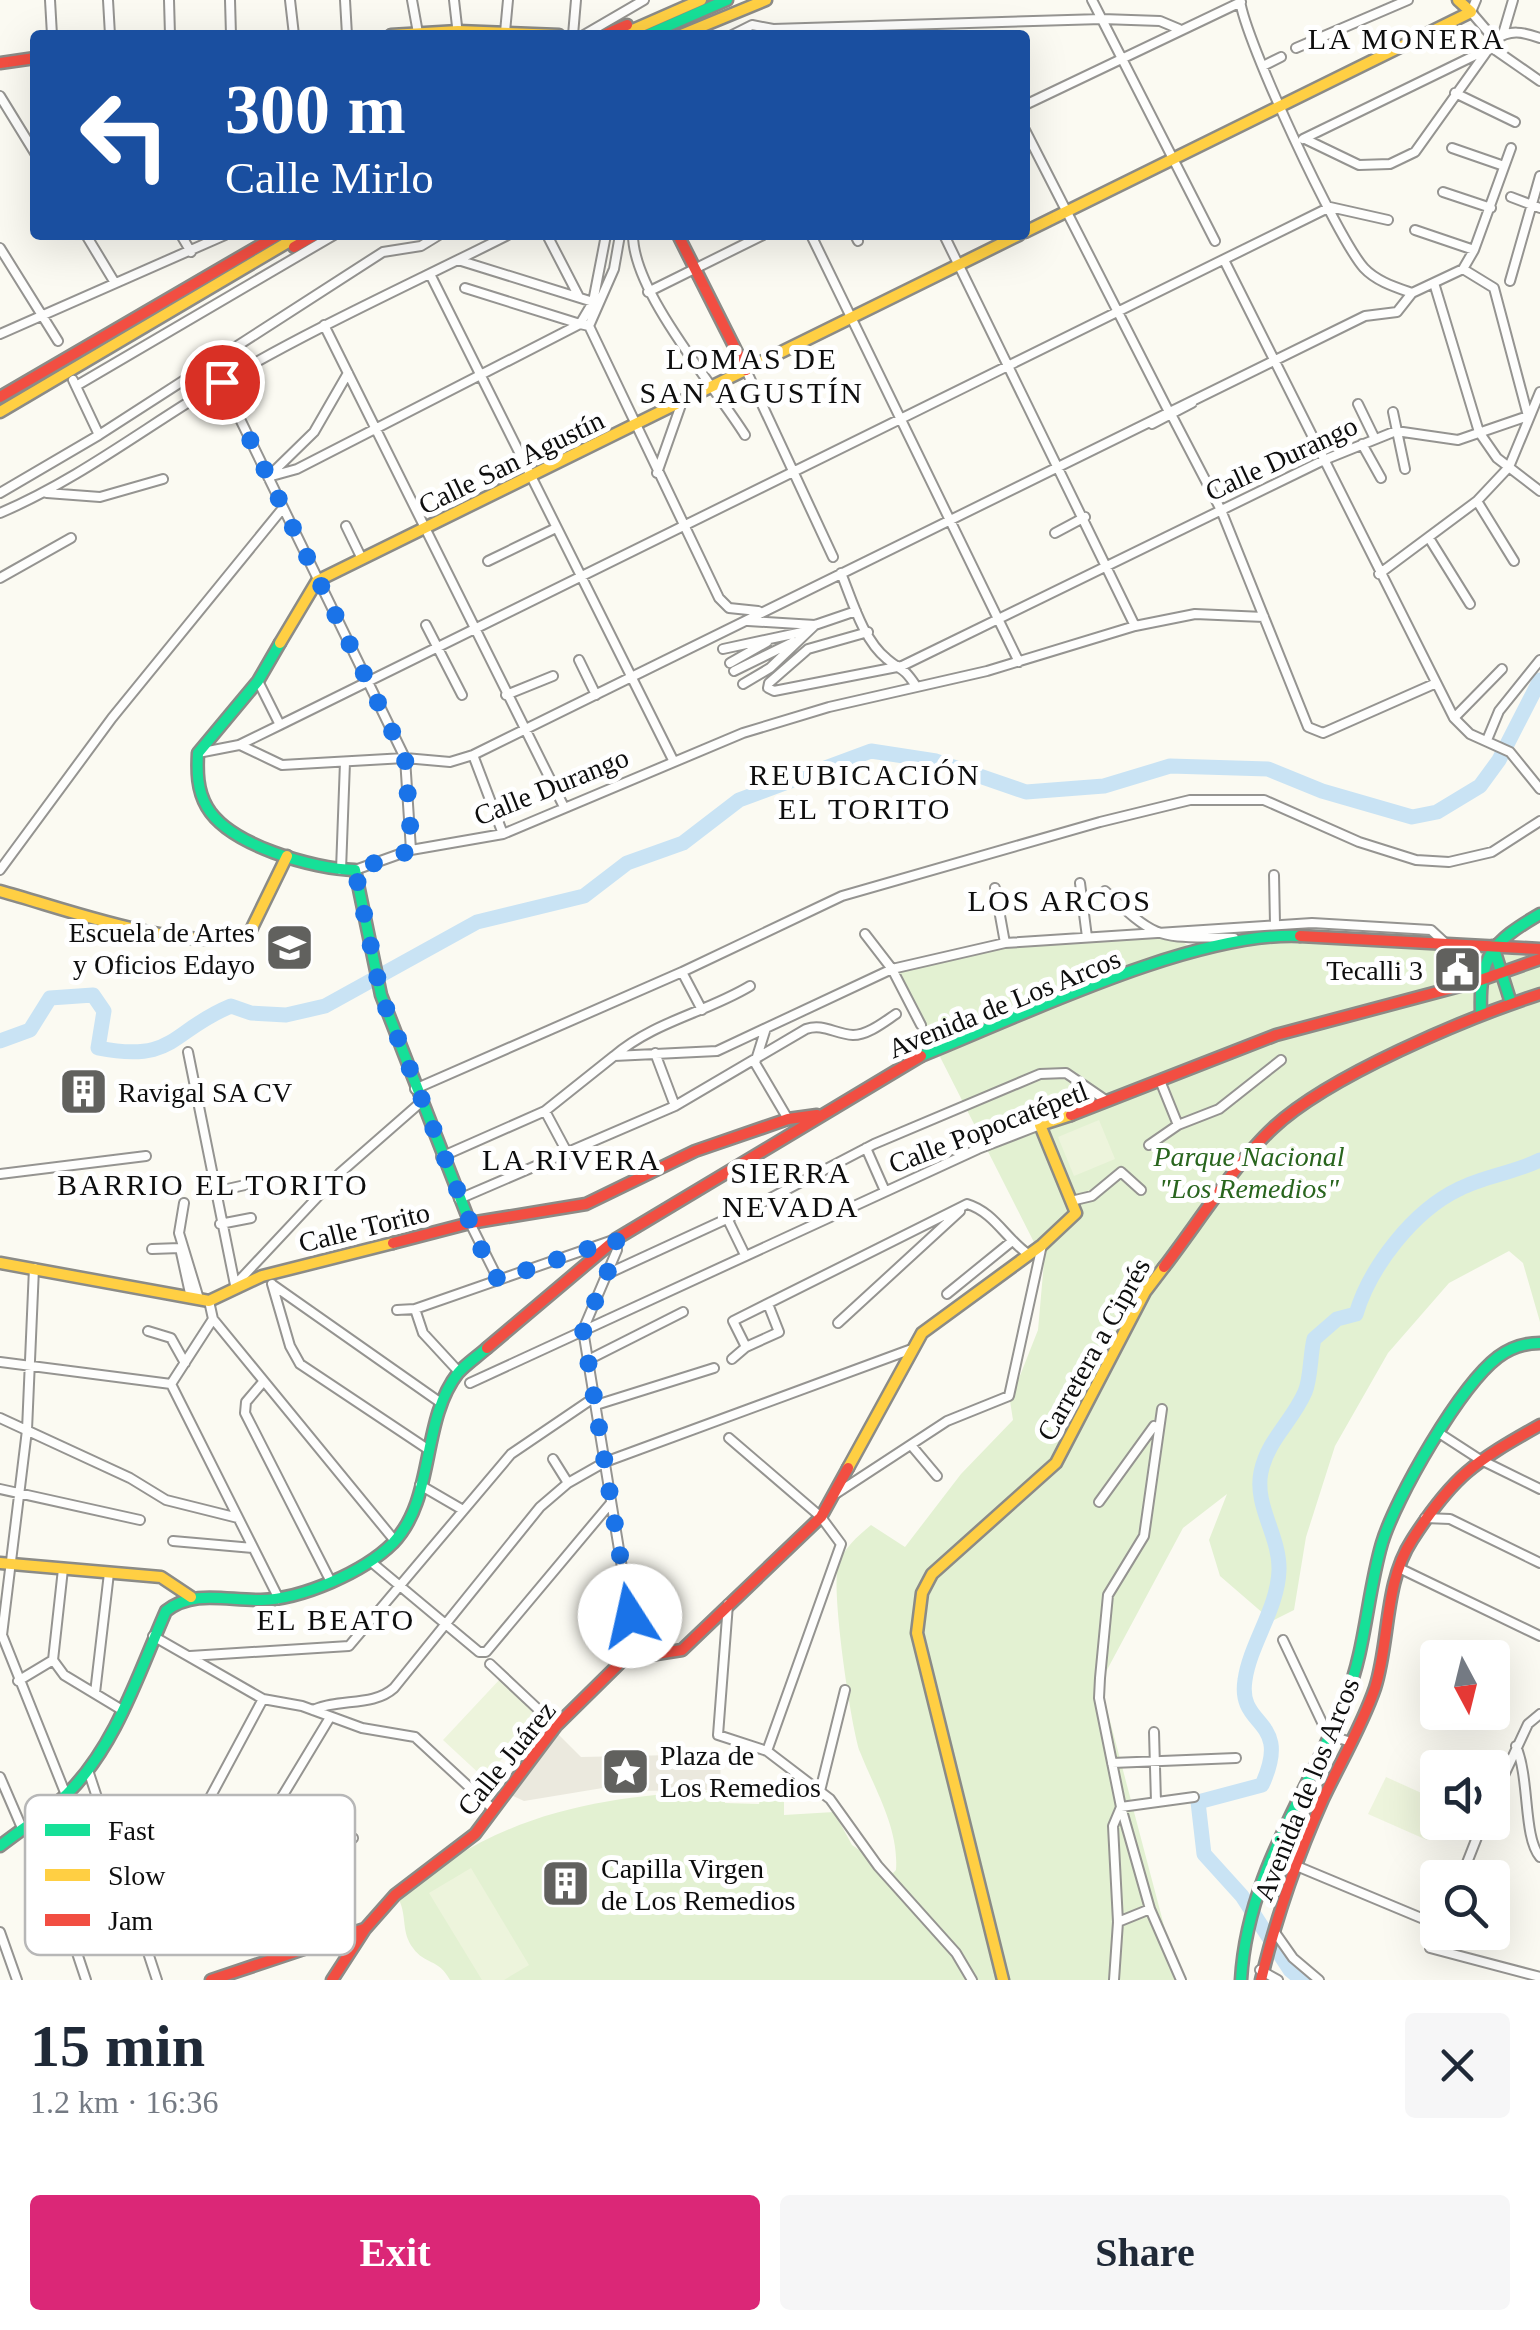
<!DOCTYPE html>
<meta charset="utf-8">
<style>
body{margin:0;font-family:Georgia,serif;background:#f6f6f7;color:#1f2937;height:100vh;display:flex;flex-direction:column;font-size:38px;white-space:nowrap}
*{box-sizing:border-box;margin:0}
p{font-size:32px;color:#747a83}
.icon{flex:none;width:55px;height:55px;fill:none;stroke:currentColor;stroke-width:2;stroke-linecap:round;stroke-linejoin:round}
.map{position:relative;height:1980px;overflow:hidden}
.sheet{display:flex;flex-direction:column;background:#fff;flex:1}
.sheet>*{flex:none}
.top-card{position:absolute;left:30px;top:30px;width:1000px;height:210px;border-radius:10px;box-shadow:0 10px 40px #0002;background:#1a4fa0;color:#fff;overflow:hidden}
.needle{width:65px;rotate:173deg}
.controls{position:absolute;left:1420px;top:1640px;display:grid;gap:20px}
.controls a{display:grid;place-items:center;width:90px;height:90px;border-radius:10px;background:#fff;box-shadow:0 10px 40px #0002;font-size:50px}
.pin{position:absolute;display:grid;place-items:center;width:85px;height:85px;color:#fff;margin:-42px;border:5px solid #fff;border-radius:50%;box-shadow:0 2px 10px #0007}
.me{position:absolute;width:110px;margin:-55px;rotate:350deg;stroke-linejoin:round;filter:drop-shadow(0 0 8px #0008)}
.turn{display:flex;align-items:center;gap:35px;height:210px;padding:0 30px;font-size:45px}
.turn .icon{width:130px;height:130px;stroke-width:2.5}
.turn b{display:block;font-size:70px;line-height:85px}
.round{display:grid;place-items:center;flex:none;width:105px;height:105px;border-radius:10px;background:#f6f6f7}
.summary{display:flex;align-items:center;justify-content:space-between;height:170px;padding:0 30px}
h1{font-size:60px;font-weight:600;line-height:75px}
.button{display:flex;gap:20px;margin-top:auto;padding:20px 30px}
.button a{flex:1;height:115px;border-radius:10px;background:#db2777;color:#fff;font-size:40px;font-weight:600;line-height:115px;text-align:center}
.button a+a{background:#f6f6f7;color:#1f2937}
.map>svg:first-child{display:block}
.green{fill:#e3f1d2}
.pitch{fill:#edf4dc}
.plaza{fill:#ebe9de}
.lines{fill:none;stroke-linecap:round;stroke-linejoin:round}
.river{stroke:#c9e3f4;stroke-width:15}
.street-casing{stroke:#959491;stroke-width:12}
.fast-casing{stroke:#8b8b87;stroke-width:15}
.slow-casing{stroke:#8b8b87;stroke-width:15}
.jam-casing{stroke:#8b8b87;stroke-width:15}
.street{stroke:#fefefd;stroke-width:8}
.fast{stroke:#16e098;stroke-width:10}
.slow{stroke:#ffcf43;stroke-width:10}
.jam{stroke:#f24e42;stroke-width:10}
.route{stroke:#1a73e8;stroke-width:18;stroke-dasharray:0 32.4}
.labels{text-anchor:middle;stroke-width:10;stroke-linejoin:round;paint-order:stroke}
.street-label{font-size:28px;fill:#0e0e0e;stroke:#fff}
.poi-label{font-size:28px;fill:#0e0e0e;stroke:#fff;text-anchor:start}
.park-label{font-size:28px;font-style:italic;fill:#29651e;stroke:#fff}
.neighbourhood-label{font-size:30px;letter-spacing:2.5px;fill:#0e0e0e;stroke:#fff}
.key{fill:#fff;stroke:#b7b7b7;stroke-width:2.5}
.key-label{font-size:28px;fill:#0e0e0e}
</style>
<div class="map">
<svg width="1540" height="1980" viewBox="0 0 1540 1980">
<rect width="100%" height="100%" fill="#fbfaf2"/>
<path class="green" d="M1169,932L1198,953L1226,944L1295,938L1540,957V1322L1523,1263L1509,1251L1449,1283L1388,1353L1335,1446L1306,1537L1294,1610L1272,1621L1220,1576L1209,1540L1227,1494L1183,1528L1100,1683L1167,1937L1183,1980H450C438,1958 425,1965 413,1948C401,1933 407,1916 399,1900C492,1815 596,1796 714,1791L713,1798H724L725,1803L759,1804L760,1799L784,1798V1815L834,1812L852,1845L893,1873L896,1870C899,1828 875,1790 860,1752C851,1727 831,1590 838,1567C843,1548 857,1537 871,1525L905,1547L961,1474L1013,1420L1010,1401L1038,1330L1044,1262L896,970L1067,935Z"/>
<path class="pitch" d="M1099,1120L1115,1159L1074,1176L1058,1137Z
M501,1678L542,1716L484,1778L443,1740Z
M1386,1777L1437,1800V1817L1427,1840L1368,1814Z
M471,1868L529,1965L504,1980H482L429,1893Z"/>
<path class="plaza" d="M557,1733L581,1757L721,1754L720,1790L631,1791L627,1784L524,1801L511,1795Z"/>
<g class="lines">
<path class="river" d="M0,1041L30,1030L50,998L93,995L104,1011L98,1048C176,1063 170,1031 231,1006L251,1013L286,1015L325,1006L477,922L584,896L627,863L683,843L739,800L871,751L936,761L1026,792L1104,786L1170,766L1268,769L1322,791L1412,817L1437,812L1480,786L1499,760L1540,680
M1302,1980L1290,1970L1242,1896L1204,1854L1198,1802L1262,1785C1293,1717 1237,1729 1245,1680C1250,1644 1278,1608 1279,1570C1280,1536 1254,1506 1261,1472C1268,1439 1292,1422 1305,1392C1311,1378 1310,1355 1314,1339L1337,1319L1356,1314C1370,1267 1413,1211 1459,1189C1484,1176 1514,1173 1540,1160"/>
<defs>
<path id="street" d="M50,0L52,35
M108,0L110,35
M169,0L170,35
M230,0L231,35
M290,0L294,35
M345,0L347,35
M412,0L418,33
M454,0L458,35
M1092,0L1215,241
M1240,0C1244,38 1337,238 1364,268C1376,281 1395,287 1412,293L1463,269L1474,250L1511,148
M1476,0L1471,12L1495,40
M505,32L508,0
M1503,34L1513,0
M573,35L576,0
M584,35L644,0
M732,35L752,25L773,29L1102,19L1160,21L1179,29
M1491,47L1540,81
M1296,48L1408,0
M1263,66L1281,57
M1455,93L1515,122
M0,96L35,153
M1025,105L1241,2
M1025,130L1168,410
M1303,139L1488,49
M1305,139L1359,165L1390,164L1415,152L1495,40C1510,29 1523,32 1540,38
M1452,148L1504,166
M1443,192L1491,208
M1511,197L1540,208
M1415,230L1474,250
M86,235L115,283
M181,235L191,252
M547,235L578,295
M633,235C633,292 713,384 745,435
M811,235L1019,662
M855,235L858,241
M944,235L1135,626
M0,248L58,341
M458,260L593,302
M1224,260L1454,718L1470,734L1510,752L1540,789
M1463,269L1494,288L1528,416
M430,274L673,760
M1510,281L1540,176
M1434,283L1479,432L1497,458L1540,491
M465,288L580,324L593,302L606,235
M648,292L763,235
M324,325L564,807
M589,326L719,598L729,608L758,611
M589,326L614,269L620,235
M0,334L225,235
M746,370L833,557
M73,380L99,435
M222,382L405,758L411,850
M76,386L334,235
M1358,404L1375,439
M1393,412L1405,469
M1172,416L1221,510L1308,727L1323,733L1434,684
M1152,424L1192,403
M1362,444L1381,478
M657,473L682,402
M271,474L314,432L348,373
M268,477L297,469L580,324L589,326
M0,493L99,435L383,252L421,246L439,235
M47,493L100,497L163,479
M1477,501L1514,561
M0,513C80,479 148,425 223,381C315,327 413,283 508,235
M346,526L362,559
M1055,533L1085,517
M1429,538L1470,604
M488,561L556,528
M841,573C852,600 863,640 887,659C902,672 902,665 916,686
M1379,574L1477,501L1509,467L1540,392
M0,578L71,538
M748,621L815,625L856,611
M426,625L462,695
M868,632L808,649L769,683L768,688L774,691L902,666L1324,460L1396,431L1458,440L1528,416
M723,649L807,631
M579,660L596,695
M730,663L767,642
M734,671L793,642
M258,681L280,725
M743,684L770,668L815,625
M506,695L553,676
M1454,718L1502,669
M1487,740L1499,711L1540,660
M240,745L282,765L405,758L450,762L473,755L1365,316L1397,312L1412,293
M198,753L239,745L280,725L1330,207L1388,220
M473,755L503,834
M0,870L112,718L283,508
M341,870L345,762
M355,870L411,850L503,834L743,733L829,707L987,671L1135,626L1195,614L1264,617
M1274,875L1275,924
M1080,883L1087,937
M995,888L1005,943
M1105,891C1161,944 1159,936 1234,938
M865,934L892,969L921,1025
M682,972L702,1010
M188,1052L235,1285
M655,1053L675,1106
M614,1056C655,1021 705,1013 750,986
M755,1063L788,1119
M755,1063L766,1028
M1161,1083L1178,1125
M415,1089L682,972L842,896L1100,822L1190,800H1264L1359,842L1416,860L1449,862L1492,852L1540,821
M545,1111L568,1154
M1149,1145L1178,1125L1219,1109L1281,1060
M866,1148L885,1191
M441,1157L545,1111L614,1056L717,1051L892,969L1005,943L1312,923L1431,930L1444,942
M0,1174L146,1156
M214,1192L245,1185
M459,1199L675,1106L806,1029C823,1023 835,1034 853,1035C868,1035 884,1022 896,1014
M1071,1201L1092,1196L1121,1172L1141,1190
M184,1203L179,1233L199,1299
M727,1218L745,1255
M470,1223L498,1279
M220,1224L251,1218
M152,1249L180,1248L191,1298
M34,1268L27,1430L2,1635L66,1795
M605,1275L759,1204L874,1144L1040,1074L1066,1073L1107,1101
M272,1284L290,1346L300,1364L429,1450
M235,1285L340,1173L420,1103
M273,1285L441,1403
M947,1294L1011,1242
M209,1301L213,1319L395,1541
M415,1309L423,1333L459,1372
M397,1310L415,1309L616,1239L617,1250L583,1330L636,1653
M838,1323L960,1211
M148,1331L171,1338L185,1363
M746,1347L733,1321L967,1204C994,1212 1006,1239 1028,1254
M732,1359L746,1347L779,1332L768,1304
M586,1361L683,1312
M0,1362L171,1384
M263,1382L246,1402L245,1413L330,1580
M470,1383L978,1149L1040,1125
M171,1384L279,1599
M171,1384L213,1319
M596,1405L714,1368
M0,1418L130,1478L166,1500L238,1518
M1442,1435L1479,1459L1540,1489
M729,1438L821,1517L841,1544L767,1751
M911,1445L937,1476
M553,1459L568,1483
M420,1485L463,1510
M0,1489L140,1520
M837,1493L947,1421L1009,1396L1042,1245
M1099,1502L1154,1426
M1425,1518L1450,1519L1540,1563
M173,1541L253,1548
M370,1561L479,1652H486L610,1504
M1399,1568L1540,1636
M728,1604L718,1735L767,1751L830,1799L878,1866L956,1953L972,1980
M153,1636L263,1699L302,1706L362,1728L415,1737L493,1809
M1283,1640L1328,1735L1351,1742
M190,1656L349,1646L511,1454L595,1397
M53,1660L63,1569
M53,1660L64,1675L122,1710
M490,1664L556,1726
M18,1681L53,1660
M95,1693L109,1573
M313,1710C339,1698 373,1707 394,1688L540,1507L568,1483L605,1462L909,1350
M1154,1732L1156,1802
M1516,1746C1530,1779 1523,1837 1540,1857
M1112,1763L1236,1758
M88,1770L157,1980
M0,1777L22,1828
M820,1791L845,1690
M1492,1801L1528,1724L1540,1714
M173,1809C211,1822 270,1833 295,1867C309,1888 316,1918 325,1941
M33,1821L86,1980
M1299,1867L1438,1925
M296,1868L301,1844L325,1805
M168,1876L263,1699
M1461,1878L1483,1822
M301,1880L353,1838
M207,1921L329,1719
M1118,1922L1150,1909
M1274,1931L1293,1958L1319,1980
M0,1932L17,1980
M1438,1932L1430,1948L1540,1977
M1260,1970L1278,1980
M1114,1980L1118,1922L1113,1826L1121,1807L1099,1698L1100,1678L1108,1595L1144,1536L1162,1409
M1181,1980L1150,1909L1121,1807L1194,1797"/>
<path id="fast" d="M647,35L727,0
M280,643L258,681L198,753C197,771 197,790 207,807C229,845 313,869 355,870L381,995L470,1223
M1493,946L1511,1003
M1481,1013C1479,956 1492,942 1540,914
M921,1056C1021,1016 1195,931 1300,936
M0,1846C22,1829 47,1813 67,1794C116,1746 139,1672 166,1611C194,1589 228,1601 261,1600C302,1599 364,1572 393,1543C436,1498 420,1422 458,1373C466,1364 478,1356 487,1348
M1241,1980C1247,1873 1308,1794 1346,1698C1366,1648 1367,1594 1382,1543C1396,1497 1460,1386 1498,1357C1510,1348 1524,1343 1540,1343"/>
<path id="slow" d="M391,35L458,31L559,35
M621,35L701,0
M681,35L766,0
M1025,232L1471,12L1458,0
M0,412L300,235
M280,643L317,581L1019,235
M0,891C67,909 183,954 249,934L287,856
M0,1263L209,1301L262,1276L393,1243
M848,1468L922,1333L1042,1245L1076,1213L1040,1125L1071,1115
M0,1563L161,1577L191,1597
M1003,1980L917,1633L922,1593L932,1574L1056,1463L1145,1292L1164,1267"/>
<path id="jam" d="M604,35L627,25
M0,63L35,58
M678,235L746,370
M294,247L315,235
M0,397L278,235
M1300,936L1540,949
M1071,1115L1276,1035L1475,982L1540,959
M393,1243L470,1223L586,1204L695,1151L788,1119L817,1115
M1164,1267C1195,1227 1237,1161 1273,1128C1328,1076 1467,1018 1540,994
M487,1348L616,1239L921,1056
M211,1980L364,1929
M332,1980L365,1929L395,1895L475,1834L556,1726L624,1659L682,1650L821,1517L848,1468
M1261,1980C1276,1918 1297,1857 1323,1799C1340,1763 1362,1726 1375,1688C1390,1641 1384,1583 1412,1540C1453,1476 1474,1462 1540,1425"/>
</defs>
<use href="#street" class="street-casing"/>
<use href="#fast" class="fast-casing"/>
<use href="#slow" class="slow-casing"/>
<use href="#jam" class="jam-casing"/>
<use href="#street" class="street"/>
<use href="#fast" class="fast"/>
<use href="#slow" class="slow"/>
<use href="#jam" class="jam"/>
</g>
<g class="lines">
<path class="route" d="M222,382L405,758L412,850L355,870L381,995L478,1243L498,1280L616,1239L617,1250L583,1330L630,1616"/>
</g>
<defs>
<symbol id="school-square" viewBox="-11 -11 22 22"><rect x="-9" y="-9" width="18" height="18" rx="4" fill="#61615e" stroke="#fff"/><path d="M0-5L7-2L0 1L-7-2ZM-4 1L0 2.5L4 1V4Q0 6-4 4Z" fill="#fff"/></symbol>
<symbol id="civic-square" viewBox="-11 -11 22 22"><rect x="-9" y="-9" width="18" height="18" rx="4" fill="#61615e" stroke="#fff"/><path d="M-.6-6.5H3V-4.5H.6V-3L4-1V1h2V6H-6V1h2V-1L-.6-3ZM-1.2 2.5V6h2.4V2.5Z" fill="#fff"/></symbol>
<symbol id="building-square" viewBox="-11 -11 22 22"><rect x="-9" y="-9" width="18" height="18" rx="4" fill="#61615e" stroke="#fff"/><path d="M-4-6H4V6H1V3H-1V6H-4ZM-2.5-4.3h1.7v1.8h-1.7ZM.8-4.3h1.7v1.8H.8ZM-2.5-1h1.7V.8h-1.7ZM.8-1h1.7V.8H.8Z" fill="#fff"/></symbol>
<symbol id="sight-square" viewBox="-11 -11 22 22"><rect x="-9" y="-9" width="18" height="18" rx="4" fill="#61615e" stroke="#fff"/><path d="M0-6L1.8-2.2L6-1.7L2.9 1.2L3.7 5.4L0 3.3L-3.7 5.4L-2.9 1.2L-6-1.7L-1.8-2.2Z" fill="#fff"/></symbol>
</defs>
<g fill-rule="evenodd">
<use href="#school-square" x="262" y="920" width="55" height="55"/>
<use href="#civic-square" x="1430" y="942" width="55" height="55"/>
<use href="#building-square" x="56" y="1064" width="55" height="55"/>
<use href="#sight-square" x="598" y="1744" width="55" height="55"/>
<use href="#building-square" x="538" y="1856" width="55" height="55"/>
</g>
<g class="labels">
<g class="street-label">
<text transform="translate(1281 458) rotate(-25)" y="10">Calle Durango</text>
<text transform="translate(511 462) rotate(-26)" y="10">Calle San Agustín</text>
<text transform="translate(551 786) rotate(-22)" y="10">Calle Durango</text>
<text transform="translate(1004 1003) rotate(-22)" y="10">Avenida de Los Arcos</text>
<text transform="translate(988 1127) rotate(-21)" y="10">Calle Popocatépetl</text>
<text transform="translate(364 1227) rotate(-14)" y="10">Calle Torito</text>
<text transform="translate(1093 1349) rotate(-61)" y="10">Carretera a Ciprés</text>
<text transform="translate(506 1758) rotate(-51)" y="10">Calle Juárez</text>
<text transform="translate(1306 1789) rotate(-68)" y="10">Avenida de los Arcos</text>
</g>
<g class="poi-label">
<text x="255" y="942" text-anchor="end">Escuela de Artes<tspan x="255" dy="32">y Oficios Edayo</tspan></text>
<text x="1423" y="980" text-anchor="end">Tecalli 3</text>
<text x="118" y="1102">Ravigal SA CV</text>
<text x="660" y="1765">Plaza de<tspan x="660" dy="32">Los Remedios</tspan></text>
<text x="601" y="1878">Capilla Virgen<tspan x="601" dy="32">de Los Remedios</tspan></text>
</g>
<g class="park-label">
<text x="1249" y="1166">Parque Nacional<tspan x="1249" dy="32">"Los Remedios"</tspan></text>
</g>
<g class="neighbourhood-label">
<text x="1407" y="49">LA MONERA</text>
<text x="752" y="369">LOMAS DE<tspan x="752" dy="34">SAN AGUSTÍN</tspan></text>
<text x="865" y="785">REUBICACIÓN<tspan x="865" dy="34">EL TORITO</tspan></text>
<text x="1060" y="911">LOS ARCOS</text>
<text x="572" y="1170">LA RIVERA</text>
<text x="791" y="1183">SIERRA<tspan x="791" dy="34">NEVADA</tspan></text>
<text x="213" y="1195">BARRIO EL TORITO</text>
<text x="336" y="1630">EL BEATO</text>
</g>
</g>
<rect x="25" y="1795" width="330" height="160" rx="15" class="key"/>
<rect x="45" y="1824" width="45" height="12" fill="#16e098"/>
<rect x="45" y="1869" width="45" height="12" fill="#ffcf43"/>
<rect x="45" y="1914" width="45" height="12" fill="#f24e42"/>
<g class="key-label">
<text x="108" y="1840">Fast</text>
<text x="108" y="1885">Slow</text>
<text x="108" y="1930">Jam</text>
</g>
</svg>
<div class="controls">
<a><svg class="needle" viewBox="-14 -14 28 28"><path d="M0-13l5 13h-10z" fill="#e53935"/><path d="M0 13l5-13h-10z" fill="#747a83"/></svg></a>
<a><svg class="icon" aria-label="sound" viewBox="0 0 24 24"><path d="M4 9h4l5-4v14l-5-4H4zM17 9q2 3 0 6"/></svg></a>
<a><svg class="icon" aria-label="search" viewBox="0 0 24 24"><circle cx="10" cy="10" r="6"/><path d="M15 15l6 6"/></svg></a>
</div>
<div class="pin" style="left:222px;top:382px;background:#d93025"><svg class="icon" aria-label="arrive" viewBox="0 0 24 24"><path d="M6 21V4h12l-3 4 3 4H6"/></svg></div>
<svg class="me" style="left:630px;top:1616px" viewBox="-20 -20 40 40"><circle r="19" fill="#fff"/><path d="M0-13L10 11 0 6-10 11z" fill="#1a73e8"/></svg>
<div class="top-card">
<div class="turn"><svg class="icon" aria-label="left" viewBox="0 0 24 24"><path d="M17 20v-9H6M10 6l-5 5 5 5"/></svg><div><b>300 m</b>Calle Mirlo</div></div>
</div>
</div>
<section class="sheet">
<div class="summary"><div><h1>15 min</h1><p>1.2 km · 16:36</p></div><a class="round"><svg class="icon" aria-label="close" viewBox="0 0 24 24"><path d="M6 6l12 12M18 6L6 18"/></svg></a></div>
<div class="button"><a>Exit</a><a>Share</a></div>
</section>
